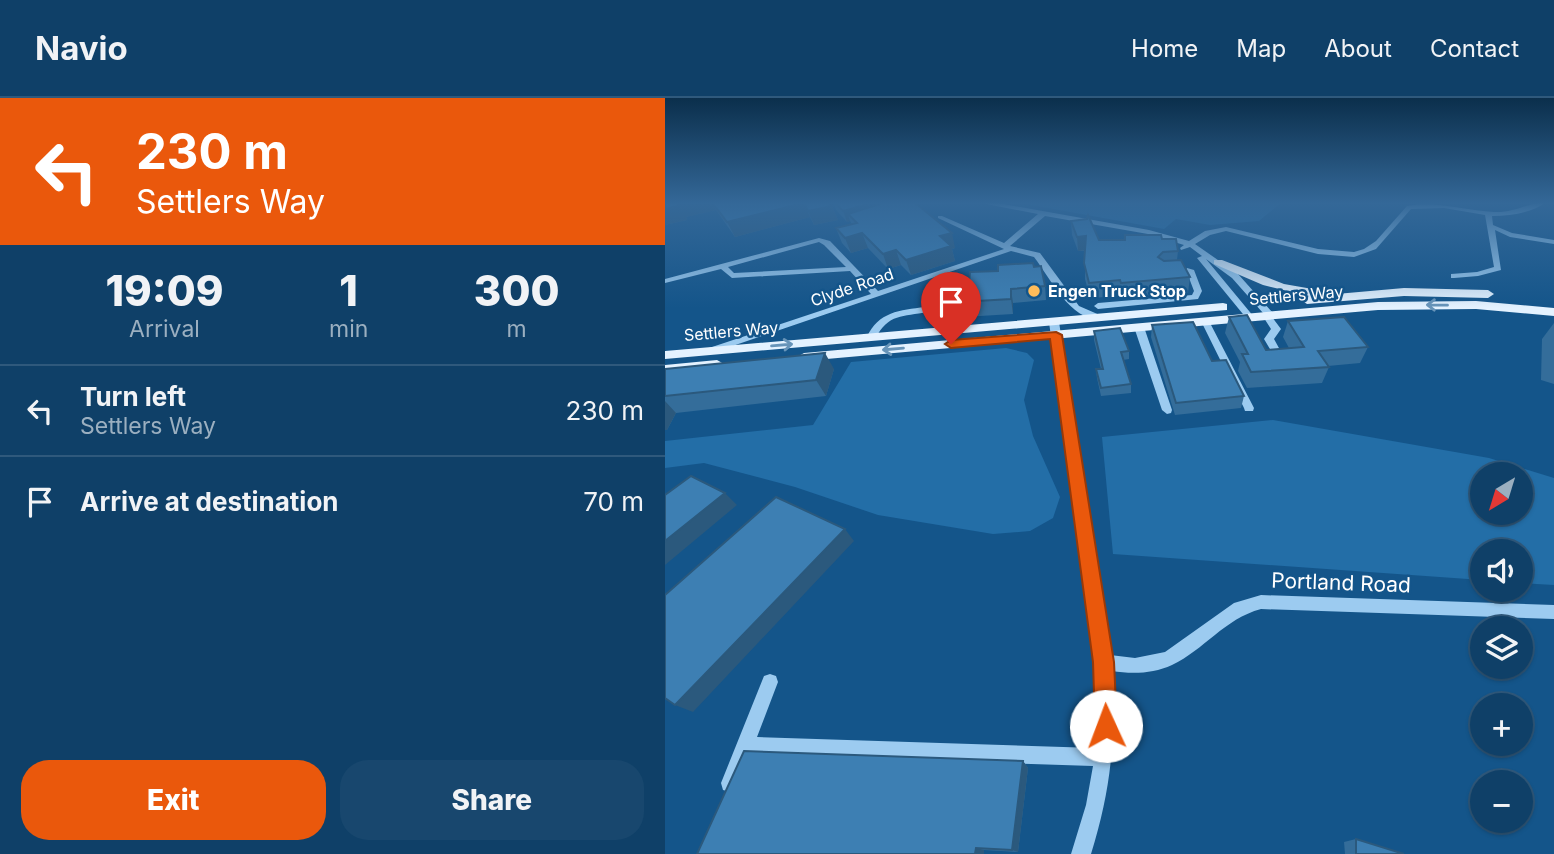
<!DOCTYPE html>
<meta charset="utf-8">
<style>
body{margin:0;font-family:Inter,sans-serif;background:#18476e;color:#f1f3f6;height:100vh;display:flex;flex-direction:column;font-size:26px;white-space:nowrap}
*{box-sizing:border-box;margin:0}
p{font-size:23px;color:#9bafc0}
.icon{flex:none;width:38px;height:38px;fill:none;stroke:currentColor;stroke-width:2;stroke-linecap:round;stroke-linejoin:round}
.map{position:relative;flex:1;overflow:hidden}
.sheet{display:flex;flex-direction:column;background:#0f4068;width:665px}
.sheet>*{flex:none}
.top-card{background:#ea580c;color:#fff;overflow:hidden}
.needle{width:46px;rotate:218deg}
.controls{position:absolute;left:805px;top:364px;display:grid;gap:14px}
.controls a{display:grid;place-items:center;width:63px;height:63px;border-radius:50%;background:#0f4068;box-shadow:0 2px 5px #0004,0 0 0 2px #2f597c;font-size:35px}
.pin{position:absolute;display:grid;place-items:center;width:60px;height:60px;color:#fff;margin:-72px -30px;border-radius:50% 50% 50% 0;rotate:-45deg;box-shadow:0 0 7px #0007}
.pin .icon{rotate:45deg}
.me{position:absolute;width:77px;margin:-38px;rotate:358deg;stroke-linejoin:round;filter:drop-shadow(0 0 5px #0008)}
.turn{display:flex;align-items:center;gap:24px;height:147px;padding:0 21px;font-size:32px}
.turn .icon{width:91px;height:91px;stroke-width:2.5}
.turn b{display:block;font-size:49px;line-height:60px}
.eta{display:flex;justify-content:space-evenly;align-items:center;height:119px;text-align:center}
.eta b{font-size:42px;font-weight:800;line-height:49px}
.primary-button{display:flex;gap:14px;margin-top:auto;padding:14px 21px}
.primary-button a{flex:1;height:80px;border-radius:28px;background:#ea580c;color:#fff;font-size:28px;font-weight:800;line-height:80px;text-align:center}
.primary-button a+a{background:#18476e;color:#f1f3f6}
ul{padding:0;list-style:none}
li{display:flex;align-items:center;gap:21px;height:91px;padding:0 21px;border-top:2px solid #2f597c}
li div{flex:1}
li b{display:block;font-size:26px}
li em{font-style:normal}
header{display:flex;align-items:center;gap:42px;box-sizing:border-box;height:98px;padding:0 35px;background:#0f4068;border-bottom:2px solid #2f597c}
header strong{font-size:33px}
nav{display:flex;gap:38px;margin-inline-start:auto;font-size:24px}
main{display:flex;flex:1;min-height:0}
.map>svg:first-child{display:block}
.green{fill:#236ea7;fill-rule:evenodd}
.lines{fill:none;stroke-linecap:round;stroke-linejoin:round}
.minor{fill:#9ccbf0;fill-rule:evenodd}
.major{fill:#e4f2ff;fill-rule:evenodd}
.wall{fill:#346d9a}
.shaded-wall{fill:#2b597d}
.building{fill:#3d7fb3;stroke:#2b597d;stroke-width:2}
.oneway{stroke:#6794b9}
.route{fill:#ea580c;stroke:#983908;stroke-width:2}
.poi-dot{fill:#ffbc5a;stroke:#14558a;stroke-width:2.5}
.labels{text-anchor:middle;stroke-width:5;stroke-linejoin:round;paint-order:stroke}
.far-street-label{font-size:16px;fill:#fff;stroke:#14558a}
.far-poi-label{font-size:16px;font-weight:bold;fill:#fff;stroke:#14558a;text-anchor:start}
.near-street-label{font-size:21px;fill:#fff;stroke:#14558a}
</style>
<header>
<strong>Navio</strong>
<nav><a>Home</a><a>Map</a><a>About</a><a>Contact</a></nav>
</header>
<main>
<section class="sheet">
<div class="top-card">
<div class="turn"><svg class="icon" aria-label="left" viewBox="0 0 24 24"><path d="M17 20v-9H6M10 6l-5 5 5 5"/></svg><div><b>230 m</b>Settlers Way</div></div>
</div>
<div class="eta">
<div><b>19:09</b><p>Arrival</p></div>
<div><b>1</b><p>min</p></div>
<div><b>300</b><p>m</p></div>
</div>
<ul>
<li><svg class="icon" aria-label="left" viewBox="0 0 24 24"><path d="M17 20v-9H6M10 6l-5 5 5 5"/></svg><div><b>Turn left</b><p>Settlers Way</p></div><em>230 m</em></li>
<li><svg class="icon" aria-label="arrive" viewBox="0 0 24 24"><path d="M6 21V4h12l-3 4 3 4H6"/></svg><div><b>Arrive at destination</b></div><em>70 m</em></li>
</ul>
<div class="primary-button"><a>Exit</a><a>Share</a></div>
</section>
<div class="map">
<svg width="889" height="756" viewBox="0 0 889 756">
<rect width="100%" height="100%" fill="#14558a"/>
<path class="green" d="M349,104H617L594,123L545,127L511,121L499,131Z
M341,250L362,255L369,262L359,302L368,338L395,399L388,420L365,433L328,436L213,417L130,389L39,365L0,370V343L148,327L186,264Z
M608,322L824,360L889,380V487L856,485V453H817V482L448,456L437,339ZM817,376H856V415H817Z"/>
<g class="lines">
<path class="minor" d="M311,104H327L484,132L524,143L540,133L561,129L653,151L689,154L699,151L711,143L742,108C772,103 799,112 829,114C850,115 864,104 882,104C865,115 847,118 827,118L828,127L847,135L889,142V146L845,139L830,132L836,172L813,178L789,180H786V176L812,174L829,169L820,117L779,110L746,111L711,151L689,159L653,156L561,133L545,137L530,146L573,176L608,215L609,217L607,219L616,231L609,241L620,261L615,264L612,263L599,241L606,231L597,217L598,215L567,180L541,161L589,219L582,221L532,160L537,158L525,149L516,152L515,150L519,147L483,136L380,118L345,148L375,155L414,208L437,218V222C405,223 386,181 369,159L346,153L44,256L41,255V251L206,196L185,173L67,180L56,171L0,185V181L154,140L165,143L213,193L339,151L273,120V118H277L339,145L373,116ZM154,144L159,147L181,169L69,175L63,169Z
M522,170L529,172L537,193L533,201L433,211L429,208L433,205L527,197L529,193L521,172Z
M260,209L264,212L263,214C237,219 224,215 210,241L207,242L202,239C213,214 235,212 260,209Z
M540,220L544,223L589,310L588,313H580L579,310L536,223Z
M389,221L394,224L445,557L470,560L500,554L569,505L596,497L889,507V521L596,511C559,521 539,552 507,567C488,576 466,576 447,573C451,640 446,692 426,756H406L421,707L428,668L85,657L72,692L65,694L58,692L56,685L99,578L105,576L111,578L113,584L92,639L430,650L431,615L430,564L384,224Z
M474,226L479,229L507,312L506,315L502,316L497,312L469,229Z"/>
<path class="major" d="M549,162H557L619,186L659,193L660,197L739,190L823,192L829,196L823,200L739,198L642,206L636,202L644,198L598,187L549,166Z
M811,203L889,210V218L811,211L713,212L139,263L132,259L139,255L713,204Z
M558,205L562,206V212L0,261V253Z
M52,262L59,266L57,269L0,275V267Z"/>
</g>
<path class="wall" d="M0,104H163L167,108L173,122L149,127L145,119L70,139L51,112L21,119L22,122L0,127Z
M168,104H202L205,109L290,150L287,151L290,163L246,177L236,167L223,171L203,150L186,155L177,145L171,130L187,126L185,123L182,124L171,112Z
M406,123L434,142L497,141L513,153L512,162L525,179L523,195L455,200L454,198L425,200L420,181V153H413L407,137Z
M369,169L380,188L381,202L348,205V216L282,220L278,205L304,185L333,173Z
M564,219L601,252L624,250L618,239L623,223L703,249L695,265L663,268L664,269L657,285L582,290L573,273L575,264L560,235Z
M889,225V286L876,282L877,241Z
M487,227L547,263L579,298L576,310L510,317L486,239Z
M429,233L464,253V261L458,262L466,286V295L436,298L432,280L431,271H436L429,242Z
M0,271H169L161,298L11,315L2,332H0Z
M358,663L363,670L353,754L319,752V756H32Z
M691,741L739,756H680L679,744Z"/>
<path class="shaded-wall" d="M14,104H47L51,112L21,119L22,122L0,127V111Z
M139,105L145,119L70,139L62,124Z
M203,106L207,116H183L185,123L182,124L178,113Z
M167,108L173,122L149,127L143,113Z
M197,135L203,150L186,155L180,140Z
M287,135L290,150L287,151L290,163L246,177L241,162L275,138Z
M421,138L422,152L413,153L412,139Z
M231,152L236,167L223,171L218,156Z
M346,191L348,205V216L346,201Z
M160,255L169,271L161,298L151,282Z
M0,303L11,315L2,332H0Z
M60,395L72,407L0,467V443Z
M180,431L189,443L28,614L10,607Z
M358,663L363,670L353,754L347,752Z
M311,750L319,752V756H310Z"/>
<path class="building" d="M0,104H15L12,105L13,108L0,111Z
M47,104H163L167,108L143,113L139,105L62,124Z
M169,104H202L203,106L178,113Z
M221,104H249L287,135L275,138L286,148L241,162L231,152L218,156L197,135L180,140L171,130L192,125L183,116Z
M423,117L434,142H460V137H496L497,141H511L513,153L498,154L493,159L499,163L516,162L525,179L456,185L455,182L424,185L419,165L421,138L412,139L406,123L422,121Z
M368,165L369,169L376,168L380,188L346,191V201L278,205L281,186L304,185L305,174L333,173V167Z
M582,217L601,252L639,249L623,223L679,219L703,249L653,253L664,269L586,274L577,256H583L564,219Z
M528,224L547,263L561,262L579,298L511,305L487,227Z
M455,230L464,253L456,254L466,286L436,290L431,271H438L429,233Z
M160,255L151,282L0,298V271Z
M26,378L60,395L0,443V397Z
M111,399L180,431L10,607L0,600V497Z
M79,653L358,663L347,752L311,750L310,756H32Z
M691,741L739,756H691Z"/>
<defs><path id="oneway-shaft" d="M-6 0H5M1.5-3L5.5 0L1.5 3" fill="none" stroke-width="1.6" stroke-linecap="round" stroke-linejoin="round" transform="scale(1.75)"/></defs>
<g class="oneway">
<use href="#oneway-shaft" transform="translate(772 207) rotate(-179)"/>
<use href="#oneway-shaft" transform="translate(117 247) rotate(-5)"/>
<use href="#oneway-shaft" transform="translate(228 251) rotate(175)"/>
</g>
<linearGradient id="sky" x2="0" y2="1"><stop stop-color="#0b2f4c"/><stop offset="0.5" stop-color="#346898"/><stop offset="1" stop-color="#346898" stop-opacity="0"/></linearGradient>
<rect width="889" height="210" fill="url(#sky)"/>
<path class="route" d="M391,234L397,237L449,564L452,628L449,636L441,640L433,636L430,628L428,564L385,241L286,250L280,246L286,242Z"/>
<circle class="poi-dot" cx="369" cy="193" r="7"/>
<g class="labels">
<g class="far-street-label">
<text transform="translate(187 189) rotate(-19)" y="6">Clyde Road</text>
<text transform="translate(631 197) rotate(-5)" y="6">Settlers Way</text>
<text transform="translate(66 233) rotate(-5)" y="6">Settlers Way</text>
</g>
<g class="far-poi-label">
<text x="383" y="199">Engen Truck Stop</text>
</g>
<g class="near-street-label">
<text transform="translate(676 485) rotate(2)" y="7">Portland Road</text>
</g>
</g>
</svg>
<div class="controls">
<a><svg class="needle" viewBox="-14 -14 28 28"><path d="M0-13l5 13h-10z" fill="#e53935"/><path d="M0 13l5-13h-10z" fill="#9bafc0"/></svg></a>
<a><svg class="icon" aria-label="sound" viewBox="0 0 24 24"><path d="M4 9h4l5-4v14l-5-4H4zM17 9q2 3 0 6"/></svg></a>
<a><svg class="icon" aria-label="layers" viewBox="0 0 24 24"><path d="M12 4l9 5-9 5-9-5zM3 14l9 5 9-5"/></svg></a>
<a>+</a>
<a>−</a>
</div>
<div class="pin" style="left:286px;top:246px;background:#d93025"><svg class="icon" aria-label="arrive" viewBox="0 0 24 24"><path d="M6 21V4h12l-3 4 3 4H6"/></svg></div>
<svg class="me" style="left:441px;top:628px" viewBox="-20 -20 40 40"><circle r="19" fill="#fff"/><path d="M0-13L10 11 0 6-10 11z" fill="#ea580c"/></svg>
</div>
</main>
